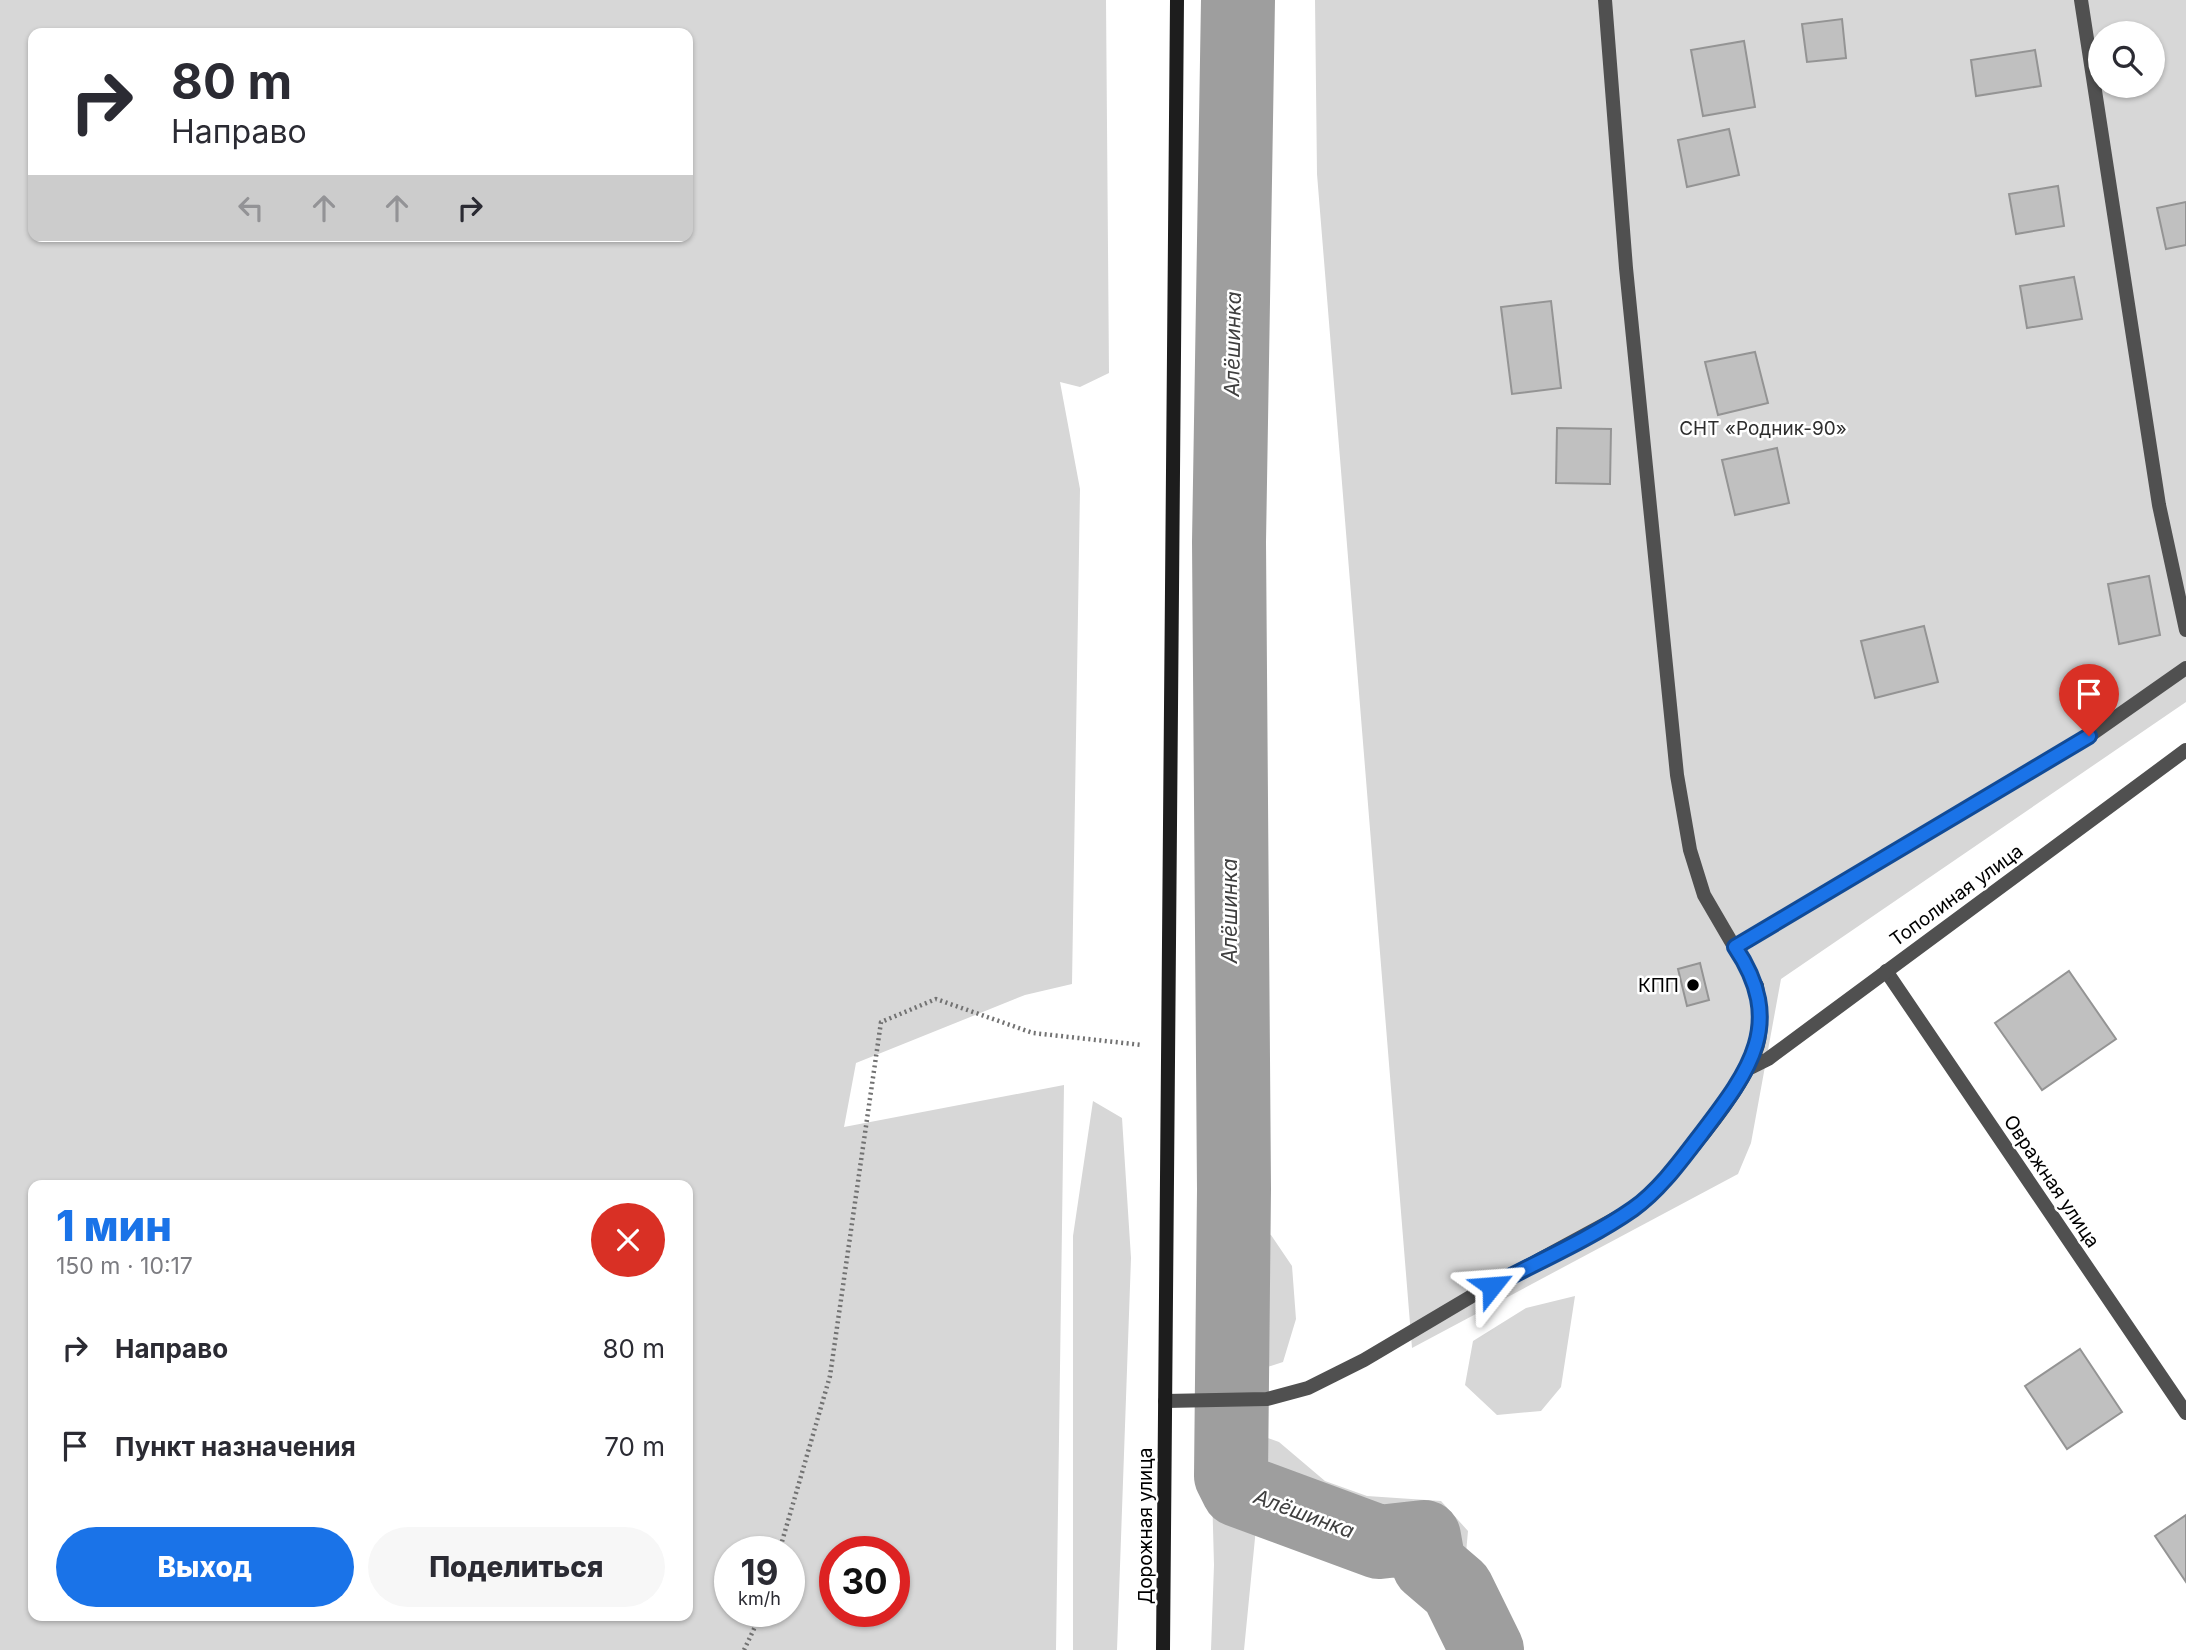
<!DOCTYPE html>
<html lang="ru">
<meta charset="utf-8">
<style>
body{margin:0;font-family:Inter,sans-serif;background:#f7f7f7;color:#2b2b33;height:100vh;display:flex;flex-direction:column;font-size:26px;white-space:nowrap}
*{box-sizing:border-box;margin:0}
p{font-size:23px;color:#7c7c81}
.icon{flex:none;width:38px;height:38px;fill:none;stroke:currentColor;stroke-width:2;stroke-linecap:round;stroke-linejoin:round}
.map{position:relative;flex:1;overflow:hidden}
.side{position:absolute;left:28px;top:1180px;width:665px;height:441px;display:flex;flex-direction:column;background:#fff;border-radius:14px;box-shadow:0 2px 5px #0004}
.side>*{flex:none}
.hud{position:absolute;left:28px;top:28px;width:665px;height:214px;border-radius:14px;box-shadow:0 2px 5px #0004;background:#fff;color:#2b2b33;overflow:hidden}
.buttons{position:absolute;left:2088px;top:21px;display:grid;gap:14px}
.buttons a{display:grid;place-items:center;width:77px;height:77px;border-radius:50%;background:#fff;box-shadow:0 2px 5px #0004;font-size:35px}
.speed{position:absolute;left:714px;top:1536px;display:flex;gap:14px;font-size:35px;font-weight:700;text-align:center}
.speed>*{display:grid;place-content:center;width:91px;height:91px;border-radius:50%;background:#fff;box-shadow:0 2px 5px #0004;line-height:1}
.speed small{font-size:18px;font-weight:400}
.speed .limit{border:10px solid #d22;background:#fff;color:#111}
.pin{position:absolute;display:grid;place-items:center;width:60px;height:60px;color:#fff;margin:-72px -30px;border-radius:50% 50% 50% 0;rotate:-45deg;box-shadow:0 0 7px #0007}
.pin .icon{rotate:45deg}
.me{position:absolute;width:77px;margin:-38px;rotate:62deg;stroke-linejoin:round;filter:drop-shadow(0 0 5px #0008)}
.turn{display:flex;align-items:center;gap:24px;height:147px;padding:0 28px;font-size:32px}
.turn .icon{width:91px;height:91px;stroke-width:2.5}
.turn b{display:block;font-size:49px;line-height:60px}
.lanes{display:flex;align-items:center;height:66px;padding:0 28px;background:#0003;justify-content:center;gap:35px;direction:ltr}
.lanes .off{opacity:.35}
.round{display:grid;place-items:center;flex:none;width:74px;height:74px;border-radius:37px;background:#f7f7f7}
.headline{display:flex;align-items:center;justify-content:space-between;height:119px;padding:0 28px}
h1{font-size:42px;font-weight:800;line-height:52px;color:#1a73e8}
.cta{display:flex;gap:14px;margin-top:auto;padding:14px 28px}
.cta a{flex:1;height:80px;border-radius:42px;background:#1a73e8;color:#fff;font-size:28px;font-weight:800;line-height:80px;text-align:center}
.cta a+a{background:#f7f7f7;color:#2b2b33}
ul{padding:0;list-style:none}
li{display:flex;align-items:center;gap:21px;height:98px;padding:0 28px}
li div{flex:1}
li b{display:block;font-size:26px}
li em{font-style:normal}
.map>svg:first-child{display:block}
.green{fill:#d7d7d7;fill-rule:evenodd}
.lines{fill:none;stroke-linecap:round;stroke-linejoin:round}
.river{stroke:#9e9e9e;stroke-width:74}
.building{fill:#c0c0c0;stroke:#949494;stroke-width:2}
.path{stroke:#727272;stroke-width:4.5;stroke-dasharray:2 3.5;stroke-linecap:butt}
.lane{stroke:#505050;stroke-width:14}
.street{stroke:#505050;stroke-width:14}
.secondary{stroke:#1d1d1d;stroke-width:14}
.route-casing{stroke:#114b97;stroke-width:18}
.route{stroke:#1a73e8;stroke-width:12}
.poi-dot{fill:#000;stroke:#fff;stroke-width:2.5}
.labels{text-anchor:middle;stroke-width:5;stroke-linejoin:round;paint-order:stroke}
.park-label{font-size:19px;fill:#2e2e2e;stroke:#fff}
.street-label{font-size:19px;fill:#000;stroke:#fff}
.poi-label{font-size:19px;fill:#000;stroke:#fff;text-anchor:end}
.water-label{font-size:21px;font-style:italic;fill:#3f3f3f;stroke:#fff}
</style>
<div class="map">
<svg width="2186" height="1650" viewBox="0 0 2186 1650">
<rect width="100%" height="100%" fill="#fff"/>
<path class="green" d="M0,0H1106L1109,373L1080,387L1060,382L1080,489L1072,984L1025,995L856,1063L844,1127L1064,1085L1056,1650H0ZM688,33V236H33V33ZM33,1185H688V1615H33ZM789,1552V1612H730V1552ZM894,1552V1612H835V1552Z
M1315,0H2186V702L1781,979L1751,1143L1738,1174L1412,1348L1317,174ZM2100,33H2152V86H2100Z
M1093,1101L1122,1118L1131,1258L1117,1650H1073V1236Z
M1243,1226L1271,1235L1292,1266L1296,1319L1283,1362L1230,1379L1210,1370L1219,1274Z
M1575,1296L1561,1387L1541,1411L1497,1415L1465,1385L1473,1341L1526,1308Z
M1242,1429L1279,1442L1325,1481L1367,1496L1441,1501L1468,1531L1464,1575L1327,1558L1256,1528L1244,1650H1211L1214,1565L1211,1454Z"/>
<g class="lines">
<path class="river" d="M1238,0L1229,542L1234,1189L1231,1476L1238,1490L1379,1542L1424,1537L1429,1565L1457,1589L1487,1650"/>
</g>
<path class="building" d="M1842,19L1846,58L1807,62L1802,24Z
M1744,41L1755,107L1703,116L1691,50Z
M2035,50L2041,86L1976,96L1971,60Z
M1729,129L1739,175L1687,187L1678,140Z
M2058,186L2064,226L2016,234L2009,194Z
M2186,202V245L2166,249L2157,208Z
M2074,277L2082,319L2027,328L2020,286Z
M1551,301L1561,388L1512,394L1501,307Z
M1755,352L1768,403L1718,415L1705,362Z
M1557,428L1611,429L1610,484L1556,483Z
M1777,448L1789,503L1735,515L1722,460Z
M2149,576L2160,635L2119,644L2108,584Z
M1924,626L1938,682L1875,698L1861,641Z
M1700,963L1709,1000L1687,1006L1678,969Z
M2069,971L2116,1039L2042,1090L1995,1023Z
M2080,1349L2122,1412L2067,1449L2025,1386Z
M2186,1515V1582L2155,1536Z"/>
<g class="lines">
<path class="path" d="M779,1552L830,1376L881,1022L936,999L1033,1033L1142,1045
M744,1650L762,1612"/>
<path class="lane" d="M1605,0L1626,268L1677,775L1690,850L1704,895L1757,986
M2081,0L2159,505L2186,630
M1735,947L2089,736L2186,668
M1886,971L2186,1413"/>
<path class="street" d="M1748,1069L1768,1059L2186,750
M1165,1401L1267,1399L1308,1388L1364,1360L1472,1296L1631,1210C1669,1182 1745,1090 1758,1045C1763,1026 1760,1005 1757,986"/>
<path class="secondary" d="M1163,1650L1177,0"/>
</g>
<g class="lines">
<defs>
<path id="route" d="M1492,1286C1539,1261 1590,1239 1633,1209C1660,1190 1682,1159 1702,1133C1750,1070 1786,1023 1735,947L2089,736"/>
</defs>
<use href="#route" class="route-casing"/>
<use href="#route" class="route"/>
</g>
<circle class="poi-dot" cx="1693" cy="985" r="7"/>
<g class="labels">
<g class="park-label">
<text x="1763" y="435">СНТ «Родник-90»</text>
</g>
<g class="street-label">
<text transform="translate(1956 895) rotate(-36)" y="7">Тополиная улица</text>
<text transform="translate(2052 1181) rotate(56)" y="7">Овражная улица</text>
<text transform="translate(1145 1526) rotate(-90)" y="7">Дорожная улица</text>
</g>
<g class="poi-label">
<text x="1679" y="992">КПП</text>
</g>
<g class="water-label">
<text transform="translate(1233 344) rotate(-89)" y="7">Алёшинка</text>
<text transform="translate(1230 911) rotate(-90)" y="7">Алёшинка</text>
<text transform="translate(1304 1514) rotate(20)" y="7">Алёшинка</text>
</g>
</g>
</svg>
<div class="buttons">
<a><svg class="icon" aria-label="search" viewBox="0 0 24 24"><circle cx="10" cy="10" r="6"/><path d="M15 15l6 6"/></svg></a>
</div>
<div class="speed"><div>19<small>km/h</small></div><div class="limit">30</div></div>
<div class="pin" style="left:2089px;top:736px;background:#d93025"><svg class="icon" aria-label="arrive" viewBox="0 0 24 24"><path d="M6 21V4h12l-3 4 3 4H6"/></svg></div>
<svg class="me" style="left:1492px;top:1286px" viewBox="-20 -20 40 40"><path d="M0-17L14 15 0 8-14 15z" fill="#1a73e8" stroke="#fff" stroke-width="4"/></svg>
<div class="hud">
<div class="turn"><svg class="icon" aria-label="right" viewBox="0 0 24 24"><path d="M7 20v-9h11M14 6l5 5-5 5"/></svg><div><b>80 m</b>Направо</div></div>
<div class="lanes"><svg class="icon off" aria-label="left" viewBox="0 0 24 24"><path d="M17 20v-9H6M10 6l-5 5 5 5"/></svg><svg class="icon off" aria-label="ahead" viewBox="0 0 24 24"><path d="M12 20V5M6 11l6-6 6 6"/></svg><svg class="icon off" aria-label="ahead" viewBox="0 0 24 24"><path d="M12 20V5M6 11l6-6 6 6"/></svg><svg class="icon" aria-label="right" viewBox="0 0 24 24"><path d="M7 20v-9h11M14 6l5 5-5 5"/></svg></div>
</div>
<section class="side">
<div class="headline"><div><h1>1 мин</h1><p>150 m · 10:17</p></div><a class="round" style="background:#d93025;color:#fff"><svg class="icon" aria-label="close" viewBox="0 0 24 24"><path d="M6 6l12 12M18 6L6 18"/></svg></a></div>
<ul>
<li><svg class="icon" aria-label="right" viewBox="0 0 24 24"><path d="M7 20v-9h11M14 6l5 5-5 5"/></svg><div><b>Направо</b></div><em>80 m</em></li>
<li><svg class="icon" aria-label="arrive" viewBox="0 0 24 24"><path d="M6 21V4h12l-3 4 3 4H6"/></svg><div><b>Пункт назначения</b></div><em>70 m</em></li>
</ul>
<div class="cta"><a>Выход</a><a>Поделиться</a></div>
</section>
</div>
